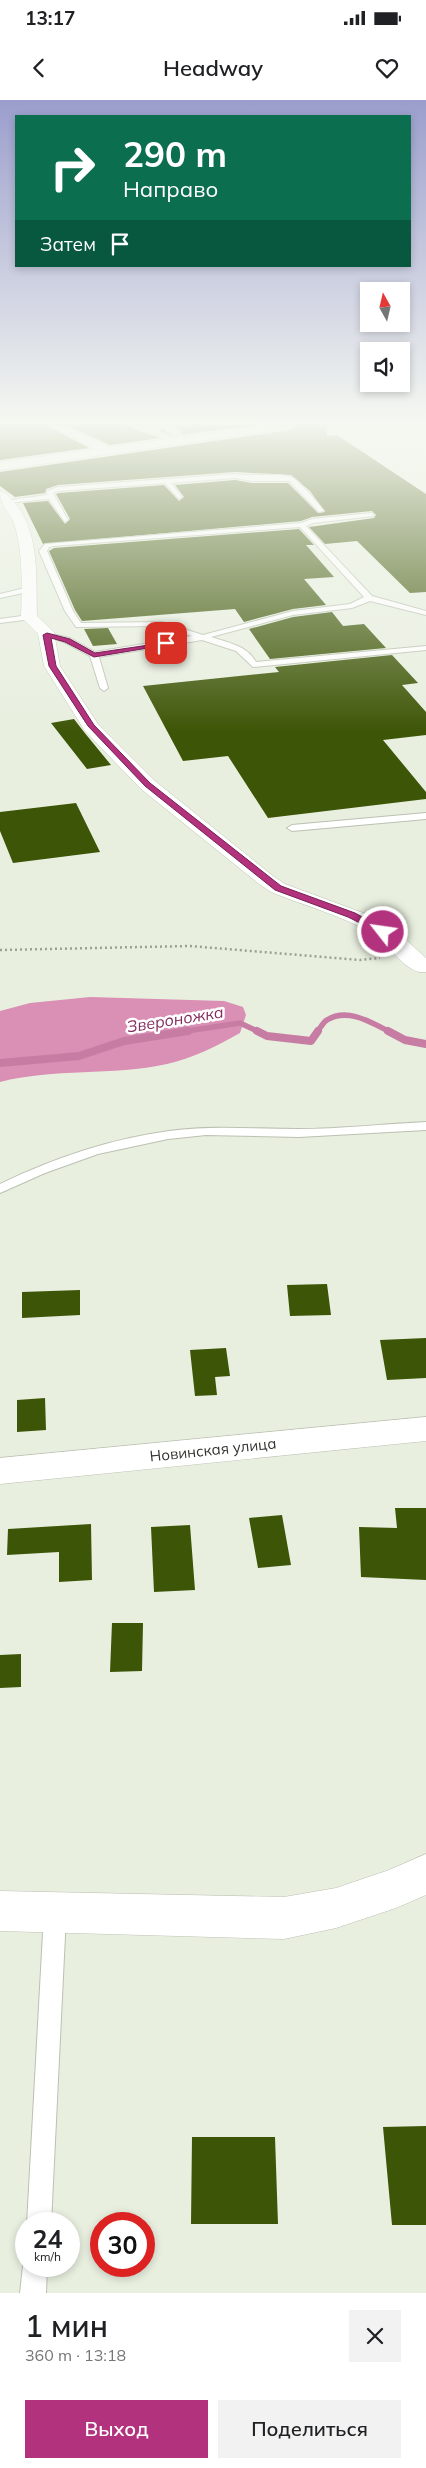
<!DOCTYPE html>
<html lang="ru">
<meta charset="utf-8">
<style>
body{margin:0;font-family:Mulish,sans-serif;background:#f2f2f2;color:#202124;height:100vh;display:flex;flex-direction:column;font-size:19px;white-space:nowrap}
*{box-sizing:border-box;margin:0}
p{font-size:16px;color:#757577}
.icon{flex:none;width:28px;height:28px;fill:none;stroke:currentColor;stroke-width:2;stroke-linecap:round;stroke-linejoin:round}
.map{position:relative;height:2193px;overflow:hidden}
.panel{display:flex;flex-direction:column;background:#fff;flex:1}
.panel>*{flex:none}
.hud{position:absolute;left:15px;top:15px;width:396px;height:152px;border-radius:0px;box-shadow:0 2px 8px #0003;background:#0b6e4f;color:#fff;overflow:hidden}
.needle{width:32px;rotate:352deg}
.buttons{position:absolute;left:360px;top:182px;display:grid;gap:10px}
.buttons a{display:grid;place-items:center;width:50px;height:50px;border-radius:0px;background:#fff;box-shadow:0 2px 8px #0003;font-size:25px}
.speed{position:absolute;left:15px;top:2112px;display:flex;gap:10px;font-size:25px;font-weight:700;text-align:center}
.speed>*{display:grid;place-content:center;width:65px;height:65px;border-radius:50%;background:#fff;box-shadow:0 2px 8px #0003;line-height:1}
.speed small{font-size:12px;font-weight:400}
.speed .limit{border:8px solid #d22;background:#fff;color:#111}
.pin{position:absolute;display:grid;place-items:center;width:42px;height:42px;color:#fff;margin:-21px;border-radius:10px;box-shadow:0 2px 8px #0006}
.me{position:absolute;width:55px;margin:-28px;rotate:300deg;stroke-linejoin:round;filter:drop-shadow(0 0 4px #0008)}
.turn{display:flex;align-items:center;gap:18px;height:105px;padding:0 25px;font-size:22px}
.turn .icon{width:65px;height:65px;stroke-width:2.5}
.turn b{display:block;font-size:35px;line-height:42px}
.then{display:flex;align-items:center;height:48px;padding:0 25px;background:#0003;gap:10px;font-size:19px}
.round{display:grid;place-items:center;flex:none;width:52px;height:52px;border-radius:0px;background:#f2f2f2}
.headline{display:flex;align-items:center;justify-content:space-between;height:85px;padding:0 25px}
h1{font-size:30px;font-weight:600;line-height:38px}
.cta{display:flex;gap:10px;margin-top:auto;padding:10px 25px}
.cta a{flex:1;height:58px;border-radius:0px;background:#b2327e;color:#fff;font-size:20px;font-weight:600;line-height:58px;text-align:center}
.cta a+a{background:#f2f2f2;color:#202124}
.status{display:flex;justify-content:space-between;align-items:center;height:35px;padding:0 25px;background:#fff;direction:ltr}
.status svg{height:14px;fill:currentColor}
header{display:flex;justify-content:space-between;align-items:center;height:65px;padding:0 25px;background:#fff;font-size:22px;font-weight:600}
.map>svg:first-child{display:block}
.forest{fill:#da8fb5}
.lines{fill:none;stroke-linecap:round;stroke-linejoin:round}
.stream-far1{stroke:#c77da3;stroke-width:5.5}
.stream{stroke:#c77da3;stroke-width:8}
.building{fill:#3d5506}
.lane-casing{stroke:#bbc1b2;stroke-width:2}
.street-casing{stroke:#bbc1b2;stroke-width:1}
.secondary-casing{stroke:#bbc1b2;stroke-width:1}
.path{stroke:#9aa094;stroke-width:2.5;stroke-dasharray:2 3;stroke-linecap:butt}
.lane{fill:#fff;fill-rule:evenodd}
.street{fill:#fff;fill-rule:evenodd}
.secondary{fill:#fff;fill-rule:evenodd}
.route{fill:#b2327e;stroke:#742052}
.labels{text-anchor:middle;stroke-width:5;stroke-linejoin:round;paint-order:stroke}
.street-label{font-size:15px;fill:#31342e;stroke:#fff}
.water-label{font-size:16px;font-style:italic;fill:#842c5f;stroke:#fff}
</style>
<div class="status"><b>13:17</b><svg viewBox="0 0 49 12"><path d="M0 12V9h3v3zM5 12V6h3v6zM10 12V3h3v9zM15 12V0h3v12zM26 1h20v11H26zM47 4h2v5h-2z"/></svg></div>
<header><svg class="icon" aria-label="back" viewBox="0 0 24 24"><path d="M15 5l-7 7 7 7"/></svg>Headway<svg class="icon" aria-label="heart" viewBox="0 0 24 24"><path d="M12 20l-8-8c-3-5 5-10 8-4 3-6 11-1 8 4z"/></svg></header>
<div class="map">
<svg width="426" height="2193" viewBox="0 0 426 2193">
<rect width="100%" height="100%" fill="#e8efdf"/>
<path class="forest" d="M90,897L224,901L243,907L246,915L240,933C217,946 193,958 167,964C112,976 54,968 0,982V911L30,903Z"/>
<g class="lines">
<path class="stream-far1" d="M180,932L240,923L259,932
M317,932C320,929 323,922 327,920C348,907 372,923 390,932"/>
<path class="stream" d="M257,931L267,936L311,941L318,931
M388,931L405,940L426,944
M0,963L79,956L124,941L188,931"/>
</g>
<path class="building" d="M0,325H46L89,348L0,360Z
M66,325H124L160,338L110,345Z
M194,325H258L173,336L158,330L162,329L173,336L181,335L182,331L175,327Z
M299,325H326L327,336L337,335L426,394V492L410,493L357,441L325,444L309,427L374,418L376,415L372,411L312,417L301,421L43,444L23,403L48,401L65,424L70,419L56,394L59,393L164,385L179,401L184,397L175,385L235,380L252,383H288L318,413L325,412L310,391L291,375L235,372L58,385L46,389L45,393L15,397L0,386V372L291,330Z
M299,429L314,445H306L334,477L304,479L326,505L293,509L244,522L235,509L82,521L75,510L49,451L54,448Z
M332,512L343,526L364,524L386,548L270,559L249,529L293,517Z
M108,528L117,544L93,546L84,529Z
M392,555L418,583L402,585L426,612V635L383,640L426,692V699L268,718L228,656L183,661L143,586L279,572L275,567Z
M74,619L84,632L111,665L87,669L51,623Z
M76,703L100,752L13,763L0,731V712Z
M327,1184L331,1215L290,1216L287,1185Z
M80,1190V1215L22,1218V1192Z
M426,1238V1278L387,1280L380,1240Z
M226,1248L230,1276L215,1277L217,1295L195,1296L190,1250Z
M45,1298L46,1330L17,1332V1300Z
M395,1408H426V1480L361,1477L359,1427L397,1428Z
M282,1415L291,1465L258,1468L249,1418Z
M91,1424L92,1480L59,1482V1452L7,1455L8,1429Z
M190,1425L195,1490L154,1492L151,1427Z
M112,1523H143L142,1571L110,1572Z
M21,1554V1587L0,1588V1555Z
M426,2026V2125H392L383,2027Z
M192,2037H275L278,2124H191Z"/>
<g class="lines">
<defs>
<path id="lane" d="M135,325H142L179,341L174,342Z
M163,325H177L171,327L181,333L173,334L162,327Z
M235,374C253,377 276,372 291,377C299,380 318,403 324,411L319,412L289,381H252L235,378L171,383L182,397L179,399L165,383L59,391L53,393L68,420L65,422L49,399L6,403L3,401L47,395V391L58,387Z
M372,413L374,416L313,423L306,426L372,496L426,511V515L370,501L352,508L293,515L211,537C228,543 247,545 256,562L426,546V550L253,567L236,551L202,540L99,557L108,588L104,591L100,588L90,556L64,542L43,535L47,533L70,538L95,552L192,536L161,526L76,527L65,511L39,451L45,444L301,423L312,419ZM300,427L364,497L350,504L293,511L203,535L162,522L81,523L73,511L47,451L49,447L54,446Z
M29,487H32V491L0,498V494Z
M29,515L33,517L32,519L0,523V519Z
M426,713V719L292,731L287,728L292,725Z
M426,1022V1030L299,1037L206,1035L168,1039L98,1054L45,1073L0,1093V1084C54,1058 110,1039 169,1031C212,1025 255,1029 298,1029C340,1029 383,1024 426,1022Z
M55,1805L62,1808L66,1815L51,2124H27L44,1815L48,1808Z
M26,2157V2166H47L46,2193H20L23,2166Z"/>
<path id="street" d="M0,391C7,393 10,398 15,403C40,433 36,478 37,516L54,532L60,566L98,624L155,681L273,776L285,784L374,817L391,826L426,858V872C408,876 389,845 374,835C347,817 302,805 271,792L259,784L141,689L85,631L44,566L38,534L21,517C22,488 23,458 16,430C12,412 0,409 0,391Z
M426,1317V1341L0,1384V1358Z
M426,1754V1795L396,1808L336,1828L284,1839L0,1831V1791L284,1797L336,1788L389,1770Z"/>
<path id="secondary" d="M48,325H62L110,347L269,325H297L291,328L0,370V362L95,349Z"/>
</defs>
<use href="#lane" class="lane-casing"/>
<use href="#street" class="street-casing"/>
<use href="#secondary" class="secondary-casing"/>
<path class="path" d="M0,850L190,846L360,860L380,858"/>
<use href="#lane" class="lane"/>
<use href="#street" class="street"/>
<use href="#secondary" class="secondary"/>
</g>
<linearGradient id="sky" x2="0" y2="1"><stop stop-color="#9b9ecc"/><stop offset="0.51" stop-color="#f5f8f1"/><stop offset="1" stop-color="#f5f8f1" stop-opacity="0"/></linearGradient>
<rect width="426" height="632" fill="url(#sky)"/>
<path class="route" d="M47,533L70,539L95,553L169,542L166,545L94,557L65,542L51,538L56,566L94,625L150,683L281,786L355,813L386,830V833H380L348,817L275,790L145,686L88,626L49,566L43,535Z"/>
<g class="labels">
<g class="street-label">
<text transform="translate(213 1350) rotate(-6)" y="5">Новинская улица</text>
</g>
<g class="water-label">
<text transform="translate(175 919) rotate(-9)" y="6">Звероножка</text>
</g>
</g>
</svg>
<div class="buttons">
<a><svg class="needle" viewBox="-14 -14 28 28"><path d="M0-13l5 13h-10z" fill="#e53935"/><path d="M0 13l5-13h-10z" fill="#757577"/></svg></a>
<a><svg class="icon" aria-label="sound" viewBox="0 0 24 24"><path d="M4 9h4l5-4v14l-5-4H4zM17 9q2 3 0 6"/></svg></a>
</div>
<div class="speed"><div>24<small>km/h</small></div><div class="limit">30</div></div>
<div class="pin" style="left:166px;top:543px;background:#d93025"><svg class="icon" aria-label="arrive" viewBox="0 0 24 24"><path d="M6 21V4h12l-3 4 3 4H6"/></svg></div>
<svg class="me" style="left:383px;top:832px" viewBox="-20 -20 40 40"><circle r="17" fill="#b2327e" stroke="#fff" stroke-width="3"/><path d="M0-11L8 9 0 5-8 9z" fill="#fff"/></svg>
<div class="hud">
<div class="turn"><svg class="icon" aria-label="right" viewBox="0 0 24 24"><path d="M7 20v-9h11M14 6l5 5-5 5"/></svg><div><b>290 m</b>Направо</div></div>
<div class="then">Затем<svg class="icon" aria-label="arrive" viewBox="0 0 24 24"><path d="M6 21V4h12l-3 4 3 4H6"/></svg></div>
</div>
</div>
<section class="panel">
<div class="headline"><div><h1>1 мин</h1><p>360 m · 13:18</p></div><a class="round"><svg class="icon" aria-label="close" viewBox="0 0 24 24"><path d="M6 6l12 12M18 6L6 18"/></svg></a></div>
<div class="cta"><a>Выход</a><a>Поделиться</a></div>
</section>
